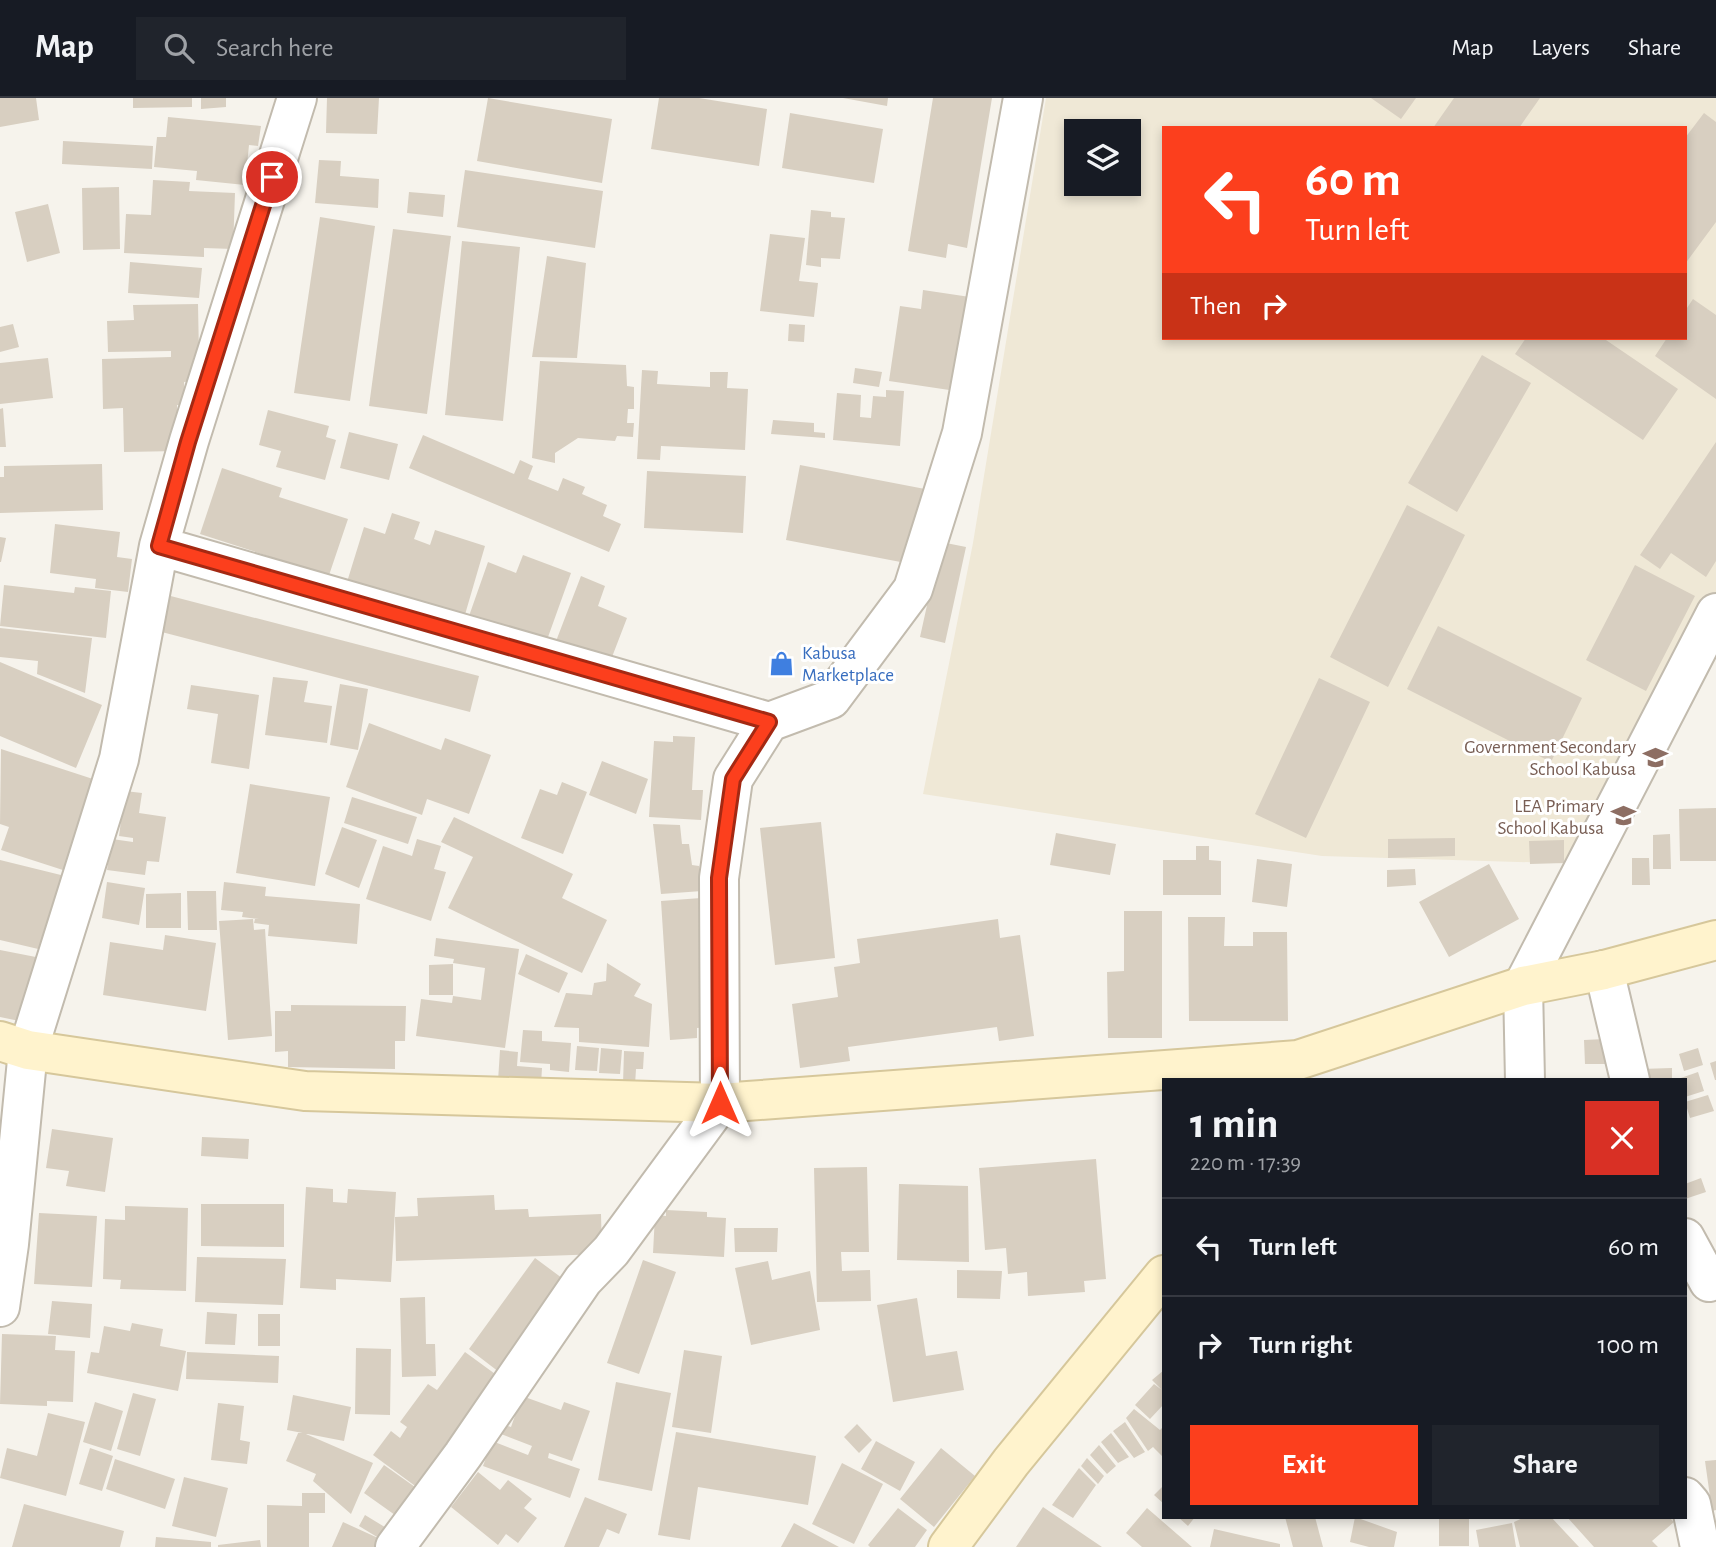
<!DOCTYPE html>
<meta charset="utf-8">
<style>
body{margin:0;font-family:"Alegreya Sans",sans-serif;background:#20242c;color:#f1f3f6;height:100vh;display:flex;flex-direction:column;font-size:26px;white-space:nowrap}
*{box-sizing:border-box;margin:0}
p{font-size:23px;color:#9ea1a6}
.icon{flex:none;width:38px;height:38px;fill:none;stroke:currentColor;stroke-width:2;stroke-linecap:round;stroke-linejoin:round}
.map{position:relative;flex:1;overflow:hidden}
.side{position:absolute;left:1162px;top:980px;width:525px;height:441px;display:flex;flex-direction:column;background:#171b24;border-radius:0px;box-shadow:0 4px 10px #0003}
.side>*{flex:none}
.top-card{position:absolute;left:1162px;top:28px;width:525px;height:214px;border-radius:0px;box-shadow:0 4px 10px #0003;background:#fc3f1d;color:#fff;overflow:hidden}
.tools{position:absolute;left:1064px;top:21px;display:grid;gap:14px}
.tools a{display:grid;place-items:center;width:77px;height:77px;border-radius:0px;background:#171b24;box-shadow:0 4px 10px #0003;font-size:35px}
.pin{position:absolute;display:grid;place-items:center;width:60px;height:60px;color:#fff;margin:-30px;border:4px solid #fff;border-radius:50%;box-shadow:0 2px 7px #0007}
.me{position:absolute;width:77px;margin:-38px;rotate:0deg;stroke-linejoin:round;filter:drop-shadow(0 0 5px #0008)}
.turn{display:flex;align-items:center;gap:24px;height:147px;padding:0 28px;font-size:32px}
.turn .icon{width:91px;height:91px;stroke-width:2.5}
.turn b{display:block;font-size:49px;line-height:60px}
.then{display:flex;align-items:center;height:66px;padding:0 28px;background:#0003;gap:14px;font-size:26px}
.round{display:grid;place-items:center;flex:none;width:74px;height:74px;border-radius:0px;background:#20242c}
.summary{display:flex;align-items:center;justify-content:space-between;height:119px;padding:0 28px}
h1{font-size:42px;font-weight:700;line-height:52px}
.action{display:flex;gap:14px;margin-top:auto;padding:14px 28px}
.action a{flex:1;height:80px;border-radius:0px;background:#fc3f1d;color:#fff;font-size:28px;font-weight:700;line-height:80px;text-align:center}
.action a+a{background:#20242c;color:#f1f3f6}
ul{padding:0;list-style:none}
li{display:flex;align-items:center;gap:21px;height:98px;padding:0 28px;border-top:2px solid #363941}
li div{flex:1}
li b{display:block;font-size:26px}
li em{font-style:normal}
header{display:flex;align-items:center;gap:42px;box-sizing:border-box;height:98px;padding:0 35px;background:#171b24;border-bottom:2px solid #363941}
header strong{font-size:33px}
nav{display:flex;gap:38px;margin-inline-start:auto;font-size:24px}
.search{width:490px;height:63px;background:#20242c;display:flex;align-items:center;gap:18px;box-sizing:border-box;padding:0 24px;border-radius:0px;color:#9ea1a6;font-size:26px}
.map>svg:first-child{display:block}
.education{fill:#efe8d6;fill-rule:evenodd}
.building{fill:#d8cfc1}
.lines{fill:none;stroke-linecap:round;stroke-linejoin:round}
.street-casing{stroke:#c2bbae;stroke-width:42}
.secondary-casing{stroke:#d6c79b;stroke-width:42}
.street{stroke:#fff;stroke-width:38}
.secondary{stroke:#fff3cd;stroke-width:38}
.route-casing{stroke:#a42913;stroke-width:18}
.route{stroke:#fc3f1d;stroke-width:12}
.labels{text-anchor:middle;stroke-width:6;stroke-linejoin:round;paint-order:stroke}
.shop-label{font-size:19px;fill:#366cbe;stroke:#fff;text-anchor:start}
.education-label{font-size:19px;fill:#785e54;stroke:#fff;text-anchor:end}
</style>
<header>
<strong>Map</strong>
<div class="search"><svg class="icon" aria-label="search" viewBox="0 0 24 24"><circle cx="10" cy="10" r="6"/><path d="M15 15l6 6"/></svg>Search here</div>
<nav><a>Map</a><a>Layers</a><a>Share</a></nav>
</header>
<div class="map">
<svg width="1716" height="1449" viewBox="0 0 1716 1449">
<rect width="100%" height="100%" fill="#f6f3ec"/>
<path class="education" d="M1046,0H1716V513L1586,766L1322,758L923,696L973,445ZM1164,30H1685V240H1164ZM1076,33H1129V86H1076Z"/>
<path class="building" d="M0,0H36L39,22L0,29Z
M133,0H192V9L133,10Z
M201,0H226V9L201,11Z
M327,0H379L377,36L326,35Z
M488,0L612,21L602,85L477,63Z
M659,0H699L767,11L759,68L651,51Z
M843,0H888L887,8Z
M933,0H992L967,150L948,146L946,160L908,153Z
M1371,0H1416L1401,21Z
M1454,0H1540L1519,30H1433Z
M790,15L883,31L874,85L782,70Z
M1704,15L1716,24V124L1685,166V40Z
M168,19L261,28L258,48L249,47L245,87L196,82L197,73L154,69L157,39H166Z
M63,43L153,48L152,71L62,66Z
M319,62L341,63L340,78L379,81L378,110L315,105Z
M465,72L603,93L595,150L457,129Z
M153,82L190,84L189,93L235,95L233,151L204,150V159L124,155L126,116L151,117Z
M119,89L120,151L83,152L82,90Z
M409,94L445,97L443,119L407,115Z
M48,106L60,155L27,164L15,114Z
M811,112L831,114V119L845,120L840,161L821,160V169L806,167Z
M320,119L375,128L350,303L294,295Z
M393,131L451,138L427,316L369,308Z
M770,136L805,140L799,183L818,185L814,219L760,213Z
M462,143L520,149L503,323L445,317Z
M547,158L586,165L577,260L532,259Z
M130,164L202,170L199,200L128,195Z
M923,192L970,199L956,293L889,283L900,208L921,211Z
M1693,201L1716,217V301L1655,258L1667,240H1685V213Z
M198,206L199,258L193,260L194,283L184,284L185,307H177L178,353L124,354L123,310L103,311L102,261L171,259V253L108,254L107,223L134,222L133,207Z
M13,226L19,249L0,254V229Z
M789,226L805,227L804,244L788,243Z
M1526,240H1603L1678,291L1643,342L1515,256Z
M1482,257L1531,285L1457,414L1408,385Z
M48,260L53,300L0,306V265Z
M540,263L626,267L627,288L634,289V311H628L627,325H634L633,339L617,338L615,343L578,340L555,355V365L532,360Z
M855,270L882,274L879,289L853,285Z
M642,272L658,273L657,286L710,289V274H728L727,290L748,291L745,352L661,348L660,362L637,361Z
M886,292L904,293L900,348L833,342L837,295L861,297L860,319L871,320L873,298L886,299Z
M3,310L6,349H0V311Z
M268,312L329,328L326,339L336,342L325,382L276,369L281,353L259,347Z
M773,322L814,325V334L825,335V340L771,336Z
M349,334L398,346L389,382L340,370Z
M423,337L514,376L520,362L533,368L528,381L558,393L563,380L585,389L582,396L607,407L603,418L621,426L609,454L409,370Z
M1716,344V463L1706,479L1671,455L1660,471L1640,457Z
M102,366L103,412L0,415V379H4V368Z
M800,367L925,391L911,466L786,442Z
M222,370L282,390L279,399L348,421L325,489L265,469L268,458L200,436Z
M647,373L746,378L743,435L644,430Z
M1407,407L1465,437L1388,589L1330,559Z
M392,415L420,424L414,441L430,447L435,432L485,448L464,520L347,484L364,429L385,436Z
M55,426L120,434L117,459L132,461L128,494L95,490L96,481L50,475Z
M0,439L6,440L1,464H0Z
M941,444L966,449L945,545L920,539Z
M523,457L571,475L543,553L469,518L488,464L516,475Z
M1635,467L1695,498L1646,593L1586,562Z
M581,478L605,488L598,508L627,520L607,572L553,551Z
M4,487L74,495L75,489L111,493L106,540L0,528Z
M163,496L479,578L470,614L154,532Z
M1438,528L1582,600L1551,664L1407,591Z
M0,530L92,540L85,595L37,576L38,563L0,559Z
M0,564L102,607L76,670L0,638Z
M273,579L308,583L304,604L332,608L327,645L265,637Z
M1319,580L1370,604L1306,740L1255,716Z
M340,586L368,591L358,652L330,647Z
M191,587L259,597L249,671L211,665L218,616L187,611Z
M369,625L441,652L445,640L491,657L469,716L427,701L422,717L346,689Z
M673,638L695,639L692,692H703L701,722L649,719L654,643L673,644Z
M1,651L96,682L66,773L1,752L9,729L0,726Z
M602,663L648,681L636,716L589,697Z
M562,684L587,694L563,756L521,740L540,691L557,697Z
M250,686L330,699L315,788L236,775Z
M125,693L142,695L139,715L166,719L159,764L147,763L145,777L107,772L112,741L133,744V740L119,738Z
M352,699L417,719L408,746L344,725Z
M1716,710V763H1680L1679,711Z
M454,719L573,776L562,800L607,822L582,875L448,810L473,759L441,744Z
M821,724L835,860L775,867L760,730Z
M653,726L680,727L682,746H689L692,767L699,768L702,793L661,796Z
M342,729L377,742L359,790L325,776Z
M1056,735L1116,746L1110,777L1050,767Z
M1670,736L1671,771H1653V737Z
M1455,740V758L1388,760V741Z
M417,741L441,748L434,771L446,774L431,823L366,801L383,748L412,758Z
M1564,742V765L1530,766L1529,743Z
M1196,748H1209V762L1221,763V797H1163V762H1196Z
M1632,760H1649L1650,787H1632Z
M1257,761L1292,766L1287,809L1252,804Z
M0,762L69,779L51,854L0,842Z
M1489,766L1519,821L1449,859L1419,804Z
M1415,771L1416,787L1387,789V772Z
M107,784L145,790L139,827L102,820Z
M224,784L266,789L265,798L360,806L357,846L268,838L269,827L254,825L255,821H259L242,819L243,814L221,812Z
M187,793H216L217,832H188Z
M181,795V830H146V796Z
M701,800L709,929L697,930V940L670,942L661,803Z
M1124,813H1162V940H1108L1107,874L1124,873Z
M1188,819H1225L1224,848H1253V834H1287L1288,923H1189Z
M253,821L254,832L265,831L272,938L228,942L219,823Z
M998,821L1000,840L1020,837L1034,938L999,943L997,929L848,949L850,963L800,970L792,906L838,899L834,869L860,865L857,841Z
M165,837L216,845L206,913L103,897L110,844L163,852Z
M436,840L519,851L505,950L416,938L421,901L452,905L453,898L481,902L485,870L453,865L454,861L434,858Z
M0,852L46,861L34,926L0,919Z
M526,856L568,875L559,895L518,876Z
M607,865L641,886L634,898L652,906L649,949L579,944V930L554,929L566,895L592,897L594,885L606,883Z
M453,866V897H429V867Z
M291,907L406,908L405,943H395V971L288,969V953L275,954V913H291Z
M523,932L542,933V943L571,945L569,974L550,972V966L520,964Z
M1605,941L1606,966H1585L1584,942Z
M577,948L599,950L597,973L575,972Z
M601,950L622,952L620,976L599,975Z
M1698,950L1703,967L1684,973L1679,956Z
M500,952L518,954L517,968L542,970L541,986L498,983Z
M624,953L644,954L643,971H636L635,987L623,986Z
M1716,963V982H1715L1710,965Z
M1672,970V982H1641L1640,971Z
M1698,974L1704,993L1685,999V982L1678,981Z
M1708,997L1714,1013L1690,1020L1685,1004Z
M52,1031L113,1040L105,1094L66,1088L69,1073L46,1070Z
M202,1039L249,1041L248,1061L201,1058Z
M1096,1061L1106,1181L1084,1183L1085,1194L1028,1198L1027,1174L1008,1176L1006,1150L985,1152L979,1070Z
M867,1069L869,1154H841L842,1173L870,1172L871,1203L817,1204L814,1070Z
M1701,1080L1706,1094L1685,1101V1086Z
M899,1086L968,1088L969,1164L897,1162Z
M306,1089L333,1091V1104L347,1105L348,1091L396,1094L391,1184L336,1181V1192L300,1190Z
M494,1097L495,1112L528,1111L529,1119L601,1116L602,1156L396,1163L395,1119L418,1118L417,1100Z
M201,1106H284V1149L201,1148Z
M125,1108L188,1110L186,1193L120,1191L121,1182L103,1181L105,1121L125,1122Z
M666,1112L707,1114V1119L726,1120L724,1159L653,1155L655,1117L666,1118Z
M39,1115L97,1118L92,1189L34,1186Z
M734,1130H778L777,1154H735Z
M197,1159L286,1161L283,1207L195,1204Z
M535,1160L566,1183L499,1274L469,1251Z
M643,1162L676,1174L639,1276L607,1265Z
M768,1163L772,1182L810,1173L820,1232L751,1247L735,1170Z
M957,1172L1002,1173L1000,1201L957,1200Z
M425,1199L426,1246H435L436,1278L402,1279L400,1200Z
M917,1200L926,1258L957,1253L964,1292L893,1304L877,1207Z
M52,1203L92,1206L90,1240L48,1236Z
M207,1214L237,1216L235,1247L205,1246Z
M258,1216H280V1248H258Z
M132,1225L163,1231L160,1248L186,1253L178,1293L87,1275L91,1254L99,1255L104,1228L130,1233Z
M2,1236L56,1238L55,1252L75,1253L73,1304L47,1303V1308L0,1306Z
M356,1250L391,1251L390,1317L355,1316Z
M684,1252L722,1258L711,1335L672,1329Z
M187,1254L279,1258L278,1285L186,1281Z
M465,1254L502,1281L422,1393L373,1357L391,1333L400,1340L407,1329L400,1324L428,1286L437,1292Z
M1164,1272V1306L1150,1321L1135,1307L1154,1286L1162,1292L1152,1282Z
M616,1284L671,1295L652,1393L598,1382Z
M133,1295L156,1301L140,1358L117,1351Z
M293,1297L351,1309L344,1343L287,1332Z
M522,1298L561,1312L564,1304L590,1313L572,1363L549,1355L548,1360L580,1371L570,1400L483,1368L492,1343L528,1357L532,1348L496,1334L499,1325L511,1329Z
M95,1304L123,1313L111,1353L83,1344Z
M218,1305L244,1308L240,1342L250,1344L247,1366L211,1362Z
M1134,1311L1160,1332L1164,1328V1360L1153,1349L1148,1353L1126,1320Z
M48,1315L85,1324L66,1398L0,1380L7,1350L37,1358Z
M1125,1324L1145,1354L1134,1360L1113,1333Z
M857,1326L872,1342L859,1355L844,1339Z
M299,1333L373,1365L351,1416L313,1383L316,1376L286,1363Z
M676,1334L816,1358L808,1407L698,1389L690,1442L658,1437Z
M1111,1335L1129,1359L1118,1365L1101,1344Z
M876,1343L915,1364L900,1393L861,1371Z
M1099,1347L1116,1368L1107,1376L1090,1357Z
M90,1350L113,1358L102,1393L79,1386Z
M941,1350L975,1378L934,1429L900,1401Z
M1087,1360L1104,1378L1098,1386L1081,1368Z
M115,1361L175,1381L165,1411L106,1391Z
M1716,1362V1412L1712,1413L1705,1363Z
M842,1365L883,1386L854,1446L812,1426Z
M384,1367L415,1389L395,1417L364,1395Z
M1079,1370L1096,1387L1073,1420L1052,1407Z
M478,1374L500,1392L508,1382L532,1401L524,1410L537,1420L518,1445L506,1436L498,1447L451,1409Z
M184,1379L228,1390L216,1439L172,1428Z
M1164,1387V1406L1154,1397Z
M302,1395H325V1415H309V1449H267V1407L302,1408Z
M585,1399L627,1416L619,1436L607,1431L599,1449H564Z
M24,1406L124,1433L120,1449H12Z
M1043,1409L1102,1449H1016Z
M898,1410L927,1432L915,1449H870L868,1447Z
M1147,1410L1192,1449H1142L1126,1435Z
M365,1417L388,1431L382,1442L359,1428Z
M1178,1419H1195L1188,1428Z
M1285,1419H1315L1323,1449H1293Z
M1355,1419L1397,1434L1394,1449H1369L1350,1444Z
M1439,1419H1469V1448H1439Z
M1525,1419H1551L1579,1449H1520L1514,1424Z
M1567,1419H1669L1674,1424L1652,1443L1658,1449H1594Z
M343,1424L378,1440L374,1449H332Z
M794,1425L839,1449H781Z
M1512,1425L1516,1449H1479L1476,1432Z
M1214,1431L1280,1446V1449H1210Z
M156,1439L211,1444V1449H155Z
M260,1442L261,1449H218V1447Z"/>
<g class="lines">
<defs>
<path id="street" d="M159,448L769,624L831,601L913,491L962,335L1023,0
M1604,872L1630,982
M1525,982L1523,888L1716,515
M1685,1140L1709,1184
M0,1209L9,1146L28,952L119,661L159,448L189,343L297,0
M1685,1399L1691,1406L1700,1449
M395,1449L463,1357L583,1182L611,1153L720,1005L719,780L733,681L769,624"/>
<path id="secondary" d="M0,943L28,952L305,993L720,1005L1298,962L1523,888L1604,872L1716,842
M948,1449L1011,1364L1164,1177"/>
</defs>
<use href="#street" class="street-casing"/>
<use href="#secondary" class="secondary-casing"/>
<use href="#street" class="street"/>
<use href="#secondary" class="secondary"/>
</g>
<g class="lines">
<defs>
<path id="route" d="M272,79L188,344L159,448L769,624L733,681L719,780L720,1005"/>
</defs>
<use href="#route" class="route-casing"/>
<use href="#route" class="route"/>
</g>
<defs>
<symbol id="shop-bare" viewBox="-9 -9 18 18"><path d="M-5-2.5h2.3a2.7 3.5 0 0 1 5.4 0H5L5.5 6h-11ZM-1.5-2.5h3a1.5 2.3 0 0 0-3 0Z" fill="#3f7fe0" stroke="#fff" stroke-width="2.5" paint-order="stroke"/></symbol>
<symbol id="school-bare" viewBox="-9 -9 18 18"><path d="M0-5L7-2L0 1L-7-2ZM-4 1L0 2.5L4 1V4Q0 6-4 4Z" fill="#8d6e63" stroke="#fff" stroke-width="2.5" paint-order="stroke"/></symbol>
</defs>
<g fill-rule="evenodd">
<use href="#shop-bare" x="764" y="548" width="35" height="35"/>
<use href="#school-bare" x="1638" y="642" width="35" height="35"/>
<use href="#school-bare" x="1606" y="700" width="35" height="35"/>
</g>
<g class="labels">
<g class="shop-label">
<text x="802" y="561">Kabusa<tspan x="802" dy="22">Marketplace</tspan></text>
</g>
<g class="education-label">
<text x="1636" y="655">Government Secondary<tspan x="1636" dy="22">School Kabusa</tspan></text>
<text x="1604" y="714">LEA Primary<tspan x="1604" dy="22">School Kabusa</tspan></text>
</g>
</g>
</svg>
<div class="tools">
<a><svg class="icon" aria-label="layers" viewBox="0 0 24 24"><path d="M12 4l9 5-9 5-9-5zM3 14l9 5 9-5"/></svg></a>
</div>
<div class="pin" style="left:272px;top:79px;background:#d93025"><svg class="icon" aria-label="arrive" viewBox="0 0 24 24"><path d="M6 21V4h12l-3 4 3 4H6"/></svg></div>
<svg class="me" style="left:720px;top:1005px" viewBox="-20 -20 40 40"><path d="M0-17L14 15 0 8-14 15z" fill="#fc3f1d" stroke="#fff" stroke-width="4"/></svg>
<div class="top-card">
<div class="turn"><svg class="icon" aria-label="left" viewBox="0 0 24 24"><path d="M17 20v-9H6M10 6l-5 5 5 5"/></svg><div><b>60 m</b>Turn left</div></div>
<div class="then">Then<svg class="icon" aria-label="right" viewBox="0 0 24 24"><path d="M7 20v-9h11M14 6l5 5-5 5"/></svg></div>
</div>
<section class="side">
<div class="summary"><div><h1>1 min</h1><p>220 m · 17:39</p></div><a class="round" style="background:#d93025;color:#fff"><svg class="icon" aria-label="close" viewBox="0 0 24 24"><path d="M6 6l12 12M18 6L6 18"/></svg></a></div>
<ul>
<li><svg class="icon" aria-label="left" viewBox="0 0 24 24"><path d="M17 20v-9H6M10 6l-5 5 5 5"/></svg><div><b>Turn left</b></div><em>60 m</em></li>
<li><svg class="icon" aria-label="right" viewBox="0 0 24 24"><path d="M7 20v-9h11M14 6l5 5-5 5"/></svg><div><b>Turn right</b></div><em>100 m</em></li>
</ul>
<div class="action"><a>Exit</a><a>Share</a></div>
</section>
</div>
